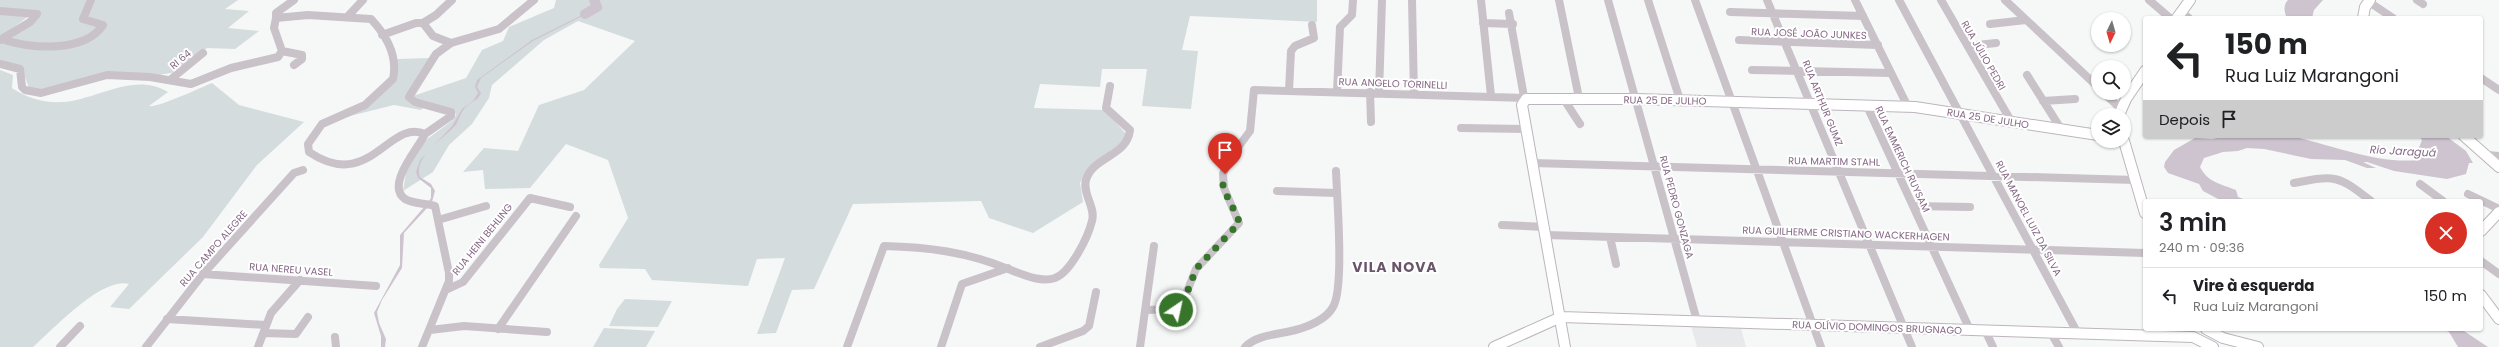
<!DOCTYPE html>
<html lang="pt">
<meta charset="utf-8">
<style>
body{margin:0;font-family:Poppins,sans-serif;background:#f2f2f2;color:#202124;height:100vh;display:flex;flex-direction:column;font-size:15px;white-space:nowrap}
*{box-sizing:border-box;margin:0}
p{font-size:13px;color:#757577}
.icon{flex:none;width:22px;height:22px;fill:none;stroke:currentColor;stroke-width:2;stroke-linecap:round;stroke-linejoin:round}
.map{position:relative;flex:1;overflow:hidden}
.panel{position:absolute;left:2143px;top:199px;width:340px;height:132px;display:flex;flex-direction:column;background:#fff;border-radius:4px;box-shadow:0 1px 3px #0004}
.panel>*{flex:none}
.banner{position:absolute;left:2143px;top:16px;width:340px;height:122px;border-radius:4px;box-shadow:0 1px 3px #0004;background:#fff;color:#202124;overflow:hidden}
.needle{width:26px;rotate:185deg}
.buttons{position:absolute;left:2091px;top:12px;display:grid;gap:8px}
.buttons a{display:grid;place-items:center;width:40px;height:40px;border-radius:50%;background:#fff;box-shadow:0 1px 3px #0004;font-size:20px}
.pin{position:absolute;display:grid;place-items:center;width:34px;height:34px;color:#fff;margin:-41px -17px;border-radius:50% 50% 50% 0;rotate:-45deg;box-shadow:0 0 4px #0007}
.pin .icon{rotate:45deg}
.me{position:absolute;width:44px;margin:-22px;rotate:34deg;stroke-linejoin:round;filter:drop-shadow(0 0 3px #0008)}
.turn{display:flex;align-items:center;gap:14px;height:84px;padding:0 16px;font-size:18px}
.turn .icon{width:52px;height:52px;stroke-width:2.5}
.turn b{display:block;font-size:28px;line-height:34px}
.then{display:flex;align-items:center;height:38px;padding:0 16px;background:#0003;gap:8px;font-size:15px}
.round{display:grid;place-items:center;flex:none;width:42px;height:42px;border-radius:21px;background:#f2f2f2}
.head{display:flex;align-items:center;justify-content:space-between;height:68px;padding:0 16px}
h1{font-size:24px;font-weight:600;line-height:30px}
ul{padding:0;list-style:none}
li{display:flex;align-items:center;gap:12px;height:56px;padding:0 16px;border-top:1px solid #e0e0e0}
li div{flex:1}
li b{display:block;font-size:15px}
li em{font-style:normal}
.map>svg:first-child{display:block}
.built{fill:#e8e9ea}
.green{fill:#d5dcdd}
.water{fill:#cec4d0}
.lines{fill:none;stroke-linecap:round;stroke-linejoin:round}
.river{stroke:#cec4d0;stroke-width:10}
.major-casing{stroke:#bdb5bd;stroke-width:12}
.minor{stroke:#c9c2c9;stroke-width:8}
.major{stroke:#fff;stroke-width:10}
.route{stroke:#37752a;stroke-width:7;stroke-dasharray:0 12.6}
.labels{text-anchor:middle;stroke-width:4;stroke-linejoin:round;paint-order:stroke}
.street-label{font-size:10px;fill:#856885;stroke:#fff}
.water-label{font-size:11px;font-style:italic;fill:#826987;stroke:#fff}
.district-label{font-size:14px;font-weight:bold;letter-spacing:1px;fill:#6a566a;stroke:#fff}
</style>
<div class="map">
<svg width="2499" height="347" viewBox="0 0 2499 347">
<rect width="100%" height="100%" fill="#f5f8f7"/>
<path class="built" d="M1691,326L1741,328L1746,347H1697Z"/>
<path class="green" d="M0,0H238L225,9L249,11L228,28L259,31L235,49L207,48L176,72L153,76L119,74L42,92L29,88L22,69L0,63V44L39,14L0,10Z
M556,0H1317V22L1190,16L1182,50L1198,51L1191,109L1142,106L1147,69H1102L1100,87L1040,84L1034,108L1105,110L1126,134L1125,140L1087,171L1080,183L1083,202L1033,233L989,218L981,201L853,204L814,289L792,290L776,333L757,334L785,258L757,259L748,286L652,280L645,269L600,268L599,265L628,218L608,160L566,144L530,188L485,189L483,170L463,172L484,148L518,151L539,105L584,90L635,41L578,21L544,40L492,85L489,98L472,124L449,145L433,172L403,191L406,173L423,142L453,120L456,115L453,109L429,103L421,110L394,105L330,121L368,104L396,78L397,59L430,58L407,98L466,78L482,50L503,41L509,27L554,8Z
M0,13L29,16L0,37Z
M0,70L13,75L12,88C27,98 43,103 62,102C97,100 134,71 168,92L149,106C157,108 200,88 212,83L239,105L304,122L257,165L203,237L129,309L110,307L129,284C101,277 54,329 33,347H0Z
M625,299L672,301L658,327L609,326L617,309Z
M604,328L655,331L646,347H593Z"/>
<path class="water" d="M2288,0H2323L2314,10L2312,18H2287C2284,12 2283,5 2288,0Z
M596,8H598L533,41L481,78L477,87L481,93C478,101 470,102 465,108C460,113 459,122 454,127C443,139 413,157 420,177L431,184L435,191L432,202L429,201L431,198V188L418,178L416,172L420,160L452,126L462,109L473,101L478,93L475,87L477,80L532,40Z
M2229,136C2251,136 2277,133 2299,138C2337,147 2379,164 2418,160L2420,158L2418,150L2422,140L2419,136H2446L2466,151L2473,163H2469L2466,174L2447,179L2394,171L2367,162H2363L2376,168H2367L2345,160L2311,159L2264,149L2247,148L2238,151L2223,152L2204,158L2200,167C2208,183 2222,184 2236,190L2238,197L2248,201H2222L2203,191L2199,184L2168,173L2164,167L2165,162L2174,150L2195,138L2212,139Z
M425,206L428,207L404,233L402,268L382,300L377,312L379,323L386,339L385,347H381V336L374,313L400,265V235Z
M2443,329H2461L2488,347H2458L2449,332Z"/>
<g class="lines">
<path class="river" d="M585,14L597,7L594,0"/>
<defs>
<path id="major" d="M2177,18L2190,0
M2363,18L2365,7L2370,0
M2119,115L2126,99L2145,71
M2464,136L2499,167
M2124,141L2145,213
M2481,231L2499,212
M2481,295L2499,319
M2206,329L2223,338L2258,347
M1494,347L1561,317L2193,337L2213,347
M1565,347L1522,105L1526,99H1636L1915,107L2098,135"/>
</defs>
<use href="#major" class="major-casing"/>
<path class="minor" d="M294,0L276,13V18L308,15L371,19C386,35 398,56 393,79L365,105L322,124L308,144L309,152C370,193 389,118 425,134
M1412,0L1414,94
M1481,0L1491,96
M1559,0L1579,98
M1608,0L1697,321
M1648,0L1680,100
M1695,0L1821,347
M1767,0L1912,347
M1855,0L1908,107
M1899,0L2078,334
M1941,0L2011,121
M2005,0L2098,87
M2149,0L2170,18
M2417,0L2423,4
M2369,2L2393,18
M0,11L37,14L30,22L0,40
M1730,12L1863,16
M1509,13L1524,97
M2182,13L2189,18
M348,16L363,0
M423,23L436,15L452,0
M423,23L433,36L451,43
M1483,23L1513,24
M1990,24L2026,20
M382,35L416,23H423
M2,39C29,49 85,53 103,25L83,19L91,0
M1739,40L1878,45
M1968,46L1996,43
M282,51L302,55V59L294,65
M0,64L20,69L22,87L25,90L41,93L107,75L150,77L191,84L231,68L278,57L282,51L274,28L276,18
M1752,70L1891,73
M2027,75L2061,129
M2481,78L2499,90
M170,80L203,53
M1289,91L1291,51L1295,46L1314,38L1312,25
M1337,92L1340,27L1352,15L1353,0
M1370,92L1371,122
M1379,93L1382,0
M2104,93L2121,109
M1563,98L1580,124
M2043,101L2075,99
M1867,106L1970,330
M1461,128L1527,129
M425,134L451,116V112L415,102L409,97L436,54L451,43L499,29L534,0
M2488,155L2499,156
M1533,163L2135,180
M2294,183C2335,175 2338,175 2371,201
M2420,184L2443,201
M1277,191L1336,193
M2468,194L2499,209
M1913,206L1970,207
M438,220L486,206
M1502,225L1545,227
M1546,235L2145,253
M1610,237L1616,264
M2481,261L2499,274
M203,274L376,286
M448,289L463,282L530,198L570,207
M1145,310L1180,309L1196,269L1239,223L1224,188L1223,174L1228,161L1250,131L1254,90L1530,98
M167,319L266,325
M498,329L576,216
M430,330L464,326L547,332
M1985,330L1993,347
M264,333L296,334L308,317
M2051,333L2059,347
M335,337L336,347
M60,347L80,326
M146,347L203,274L294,173L303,170
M258,347L271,313L300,280
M422,347L449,281V273L435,206C426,203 413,204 405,199C385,185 418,149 425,134
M847,347L884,246C927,247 968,252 1008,269C1022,274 1040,283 1055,278C1071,272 1088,237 1092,221C1096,207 1082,194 1086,180C1093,156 1127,157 1130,130L1106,108L1110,86
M941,347L962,284L1008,268
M1040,347L1083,331L1089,326L1096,292
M1140,347L1154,246
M1245,347C1260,332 1286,335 1305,327C1316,323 1329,316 1334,305C1344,283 1337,199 1336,171"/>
<use href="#major" class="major"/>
</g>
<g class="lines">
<path class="route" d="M1176,310L1182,306L1196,269L1239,223L1238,218L1225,192L1223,185L1225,174"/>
</g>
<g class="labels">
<g class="street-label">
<text transform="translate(1809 33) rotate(2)" y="4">RUA JOSÉ JOÃO JUNKES</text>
<text transform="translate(1984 55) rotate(60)" y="4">RUA JÚLIO PEDRI</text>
<text transform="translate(180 59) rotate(-40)" y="4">RI 64</text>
<text transform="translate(1393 83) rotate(2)" y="4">RUA ANGELO TORINELLI</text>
<text transform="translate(1665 100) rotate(1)" y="4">RUA 25 DE JULHO</text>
<text transform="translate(1823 103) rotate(68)" y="4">RUA ARTHUR GUMZ</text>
<text transform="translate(1988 118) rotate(9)" y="4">RUA 25 DE JULHO</text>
<text transform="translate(1903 159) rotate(65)" y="4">RUA EMMERICH RUYSAM</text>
<text transform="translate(1834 161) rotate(1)" y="4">RUA MARTIM STAHL</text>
<text transform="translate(1677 207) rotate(75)" y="4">RUA PEDRO GONZAGA</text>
<text transform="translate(2029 218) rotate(62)" y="4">RUA MANOEL LUIZ DA SILVA</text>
<text transform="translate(1846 233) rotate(2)" y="4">RUA GUILHERME CRISTIANO WACKERHAGEN</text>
<text transform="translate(482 239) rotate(-51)" y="4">RUA HEINI BEHLING</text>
<text transform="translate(213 248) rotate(-49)" y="4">RUA CAMPO ALEGRE</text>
<text transform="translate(291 269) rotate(4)" y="4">RUA NEREU VASEL</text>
<text transform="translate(1877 327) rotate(2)" y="4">RUA OLÍVIO DOMINGOS BRUGNAGO</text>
</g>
<g class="water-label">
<text transform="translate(2403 151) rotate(3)" y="4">Rio Jaraguá</text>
</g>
<g class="district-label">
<text x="1395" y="272">VILA NOVA</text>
</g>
</g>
</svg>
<div class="buttons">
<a><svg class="needle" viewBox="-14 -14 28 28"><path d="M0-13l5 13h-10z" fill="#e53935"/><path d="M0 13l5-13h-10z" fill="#757577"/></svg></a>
<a><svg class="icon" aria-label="search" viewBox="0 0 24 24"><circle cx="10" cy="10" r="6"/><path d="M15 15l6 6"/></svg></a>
<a><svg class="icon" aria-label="layers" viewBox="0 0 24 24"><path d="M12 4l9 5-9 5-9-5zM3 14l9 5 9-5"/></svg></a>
</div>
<div class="pin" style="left:1225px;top:174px;background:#d93025"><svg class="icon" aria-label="arrive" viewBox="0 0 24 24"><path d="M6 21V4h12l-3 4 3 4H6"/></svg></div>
<svg class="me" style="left:1176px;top:310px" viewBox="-20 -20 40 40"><circle r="17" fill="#37752a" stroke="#fff" stroke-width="3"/><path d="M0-11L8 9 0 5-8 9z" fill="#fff"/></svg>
<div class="banner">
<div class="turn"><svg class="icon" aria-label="left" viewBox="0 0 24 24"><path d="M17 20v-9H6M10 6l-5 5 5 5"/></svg><div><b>150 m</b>Rua Luiz Marangoni</div></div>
<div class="then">Depois<svg class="icon" aria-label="arrive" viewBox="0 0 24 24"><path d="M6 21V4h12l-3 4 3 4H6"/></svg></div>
</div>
<section class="panel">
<div class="head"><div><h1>3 min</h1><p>240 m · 09:36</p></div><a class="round" style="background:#d93025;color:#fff"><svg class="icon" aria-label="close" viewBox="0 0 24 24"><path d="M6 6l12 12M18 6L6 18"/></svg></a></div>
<ul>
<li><svg class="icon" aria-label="left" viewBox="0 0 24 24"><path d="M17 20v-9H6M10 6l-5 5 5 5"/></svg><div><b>Vire à esquerda</b><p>Rua Luiz Marangoni</p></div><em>150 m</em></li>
</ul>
</section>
</div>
